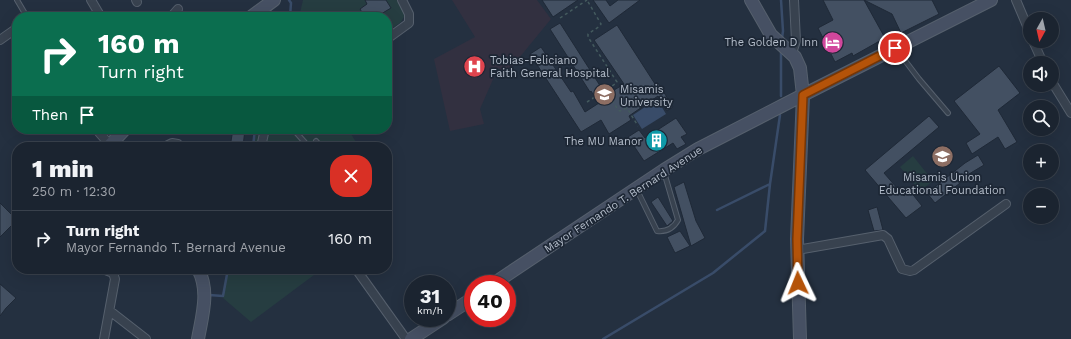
<!DOCTYPE html>
<meta charset="utf-8">
<style>
body{margin:0;font-family:"Work Sans",sans-serif;background:#28303c;color:#f1f3f6;height:100vh;display:flex;flex-direction:column;font-size:15px;white-space:nowrap}
*{box-sizing:border-box;margin:0}
p{font-size:13px;color:#a0a4ab}
.icon{flex:none;width:22px;height:22px;fill:none;stroke:currentColor;stroke-width:2;stroke-linecap:round;stroke-linejoin:round}
.map{position:relative;flex:1;overflow:hidden}
.drawer{position:absolute;left:12px;top:142px;width:380px;height:132px;display:flex;flex-direction:column;background:#1b2430;border-radius:16px;box-shadow:0 4px 16px #0002,0 0 0 1px #39414c}
.drawer>*{flex:none}
.hud{position:absolute;left:12px;top:12px;width:380px;height:122px;border-radius:16px;box-shadow:0 4px 16px #0002,0 0 0 1px #39414c;background:#0b6e4f;color:#fff;overflow:hidden}
.needle{width:26px;rotate:188deg}
.controls{position:absolute;left:1023px;top:12px;display:grid;gap:8px}
.controls a{display:grid;place-items:center;width:36px;height:36px;border-radius:50%;background:#1b2430;box-shadow:0 4px 16px #0002,0 0 0 1px #39414c;font-size:20px}
.speed{position:absolute;left:404px;top:275px;display:flex;gap:8px;font-size:20px;font-weight:700;text-align:center}
.speed>*{display:grid;place-content:center;width:52px;height:52px;border-radius:50%;background:#1b2430;box-shadow:0 4px 16px #0002,0 0 0 1px #39414c;line-height:1}
.speed small{font-size:10px;font-weight:400}
.speed .limit{border:6px solid #d22;background:#fff;color:#111}
.pin{position:absolute;display:grid;place-items:center;width:34px;height:34px;color:#fff;margin:-17px;border:2px solid #fff;border-radius:50%;box-shadow:0 1px 4px #0007}
.me{position:absolute;width:44px;margin:-22px;rotate:358deg;stroke-linejoin:round;filter:drop-shadow(0 0 3px #0008)}
.turn{display:flex;align-items:center;gap:14px;height:84px;padding:0 20px;font-size:18px}
.turn .icon{width:52px;height:52px;stroke-width:2.5}
.turn b{display:block;font-size:28px;line-height:34px}
.then{display:flex;align-items:center;height:38px;padding:0 20px;background:#0003;gap:8px;font-size:15px}
.round{display:grid;place-items:center;flex:none;width:42px;height:42px;border-radius:16px;background:#28303c}
.summary{display:flex;align-items:center;justify-content:space-between;height:68px;padding:0 20px}
h1{font-size:24px;font-weight:800;line-height:30px}
ul{padding:0;list-style:none}
li{display:flex;align-items:center;gap:12px;height:56px;padding:0 20px;border-top:1px solid #39414c}
li div{flex:1}
li b{display:block;font-size:15px}
li em{font-style:normal}
.map>svg:first-child{display:block}
.medical{fill:#323040}
.green{fill:#263d41}
.water{fill:#394c69}
.lines{fill:none;stroke-linecap:round;stroke-linejoin:round}
.stream{stroke:#394c69;stroke-width:2.5}
.building{fill:#435062;stroke:#1f2937}
.lane-casing{stroke:#56606d;stroke-width:6}
.street-casing{stroke:#56606d;stroke-width:10}
.secondary-casing{stroke:#56606d;stroke-width:14}
.path{stroke:#445a5e;stroke-width:1.5;stroke-dasharray:3 3;stroke-linecap:butt}
.lane{stroke:#38424f;stroke-width:4}
.street{stroke:#38424f;stroke-width:8}
.secondary{stroke:#465063;stroke-width:12}
.route-casing{stroke:#753606;stroke-width:10}
.route{stroke:#b45309;stroke-width:7}
.labels{text-anchor:middle;stroke-width:3.5;stroke-linejoin:round;paint-order:stroke}
.poi-label{font-size:11px;fill:#b4bdca;stroke:#1d2735;text-anchor:end}
.street-label{font-size:11px;fill:#b4bdca;stroke:#1d2735}
</style>
<div class="map">
<svg width="1071" height="339" viewBox="0 0 1071 339">
<rect width="100%" height="100%" fill="#243040"/>
<path class="medical" d="M452,0H537L551,19L506,74L498,68L480,109L484,124L450,131L434,59L475,37Z"/>
<path class="green" d="M303,0H399L405,15L401,22L387,32V17H299Z
M257,129H348L359,147H253Z
M913,156L933,181L920,191L900,167Z
M229,269H322L251,322L223,298Z"/>
<path class="water" d="M657,99L666,114L642,129L633,115Z"/>
<g class="lines">
<path class="stream" d="M289,0L291,3L290,17
M781,0L783,31L782,38
M781,96V50
M253,147L255,129
M717,210L770,184L780,115
M209,297V295L223,296L228,269
M603,339L713,273L765,231L770,184"/>
</g>
<path class="building" d="M365,0H386L391,8L376,17L373,14H363L360,9L367,4Z
M542,0H578L553,17Z
M593,0H606L610,6L618,0H640L609,23Z
M823,0H864L885,38L853,56L852,53L835,62L818,28L833,20Z
M864,0H932L939,14L901,33L892,14Z
M560,23L606,95L624,84L594,40L617,25L655,84L658,83L673,107L667,111L658,96L629,116L631,120L609,134L601,120L581,132L530,54L541,47L571,92L573,91L585,112L599,103L591,91L590,92L550,29Z
M999,66L1020,93L998,110L1017,142L1005,149L998,137L972,154L966,143L980,134L954,101Z
M929,116L939,127L884,173L904,196L910,191L922,206L906,218L865,170Z
M676,118L687,134L681,137L686,144L677,149L673,143L644,161L628,137L639,130L645,138Z
M233,129H245L243,147H230Z
M978,155L984,165L969,174L970,175L935,203L927,193L965,163Z
M684,182L696,221L705,238L691,246L674,187Z
M658,197L673,221L667,226L651,202Z
M0,203L17,220L0,237Z
M877,207L883,230L874,231L868,210Z
M680,231L690,246L675,253L667,237Z
M0,284L16,298L6,308L0,316Z"/>
<g class="lines">
<defs>
<path id="lane" d="M17,0L27,17
M897,50L919,79L948,113
M293,129L309,147
M316,141L321,147
M637,190L657,231C666,232 673,229 678,220L664,172"/>
<path id="street" d="M91,0L101,17
M136,0L137,2
M1016,0L1030,33
M171,17L178,9
M387,39L409,23V14L402,0
M0,40L17,28
M1033,41L1043,63
M792,53L796,41L794,0
M1052,82L1071,113
M96,129L110,145
M164,147L172,143L178,144L180,147
M261,147L265,129
M797,250L883,235L888,239L902,269L910,271L914,270L1006,204
M103,269L113,273L115,279L104,339
M356,269L406,339
M110,311L146,339"/>
<path id="secondary" d="M751,0L771,35L795,57L800,68L803,95L797,239L800,339
M251,17L274,0
M112,147L110,145L125,129
M198,269C210,291 202,316 198,339
M493,284L664,170L698,149L803,95L991,0
M447,315L473,298
M411,339L443,318"/>
</defs>
<use href="#lane" class="lane-casing"/>
<use href="#street" class="street-casing"/>
<use href="#secondary" class="secondary-casing"/>
<path class="path" d="M560,18L587,0
M606,90L618,110L620,111L627,108L638,126
M587,102L615,84L617,82L588,37V34L600,26L601,24L587,0"/>
<use href="#lane" class="lane"/>
<use href="#street" class="street"/>
<use href="#secondary" class="secondary"/>
</g>
<g class="lines">
<defs>
<path id="route" d="M798,283L797,239L803,95L895,48"/>
</defs>
<use href="#route" class="route-casing"/>
<use href="#route" class="route"/>
</g>
<defs>
<symbol id="hotel-disc" viewBox="-11 -11 22 22"><circle r="9.5" fill="#d1479c" stroke="#1d2735"/><path d="M-6-4.5h1.5V1H6V5H4.5V3h-9V5H-6ZM-4 0a1.8 1.8 0 1 1 3.6 0ZM.5 0V-2.5h3Q6-2.5 6 0Z" fill="#fff"/></symbol>
<symbol id="hospital-disc" viewBox="-11 -11 22 22"><circle r="9.5" fill="#e0444e" stroke="#1d2735"/><path d="M-5-5h3v3.5h4V-5h3V5h-3V1.5h-4V5h-3Z" fill="#fff"/></symbol>
<symbol id="university-disc" viewBox="-11 -11 22 22"><circle r="9.5" fill="#8d6e63" stroke="#1d2735"/><path d="M0-5L7-2L0 1L-7-2ZM-4 1L0 2.5L4 1V4Q0 6-4 4Z" fill="#fff"/></symbol>
<symbol id="building-disc" viewBox="-11 -11 22 22"><circle r="9.5" fill="#0f9aa8" stroke="#1d2735"/><path d="M-4-6H4V6H1V3H-1V6H-4ZM-2.5-4.3h1.7v1.8h-1.7ZM.8-4.3h1.7v1.8H.8ZM-2.5-1h1.7V.8h-1.7ZM.8-1h1.7V.8H.8Z" fill="#fff"/></symbol>
<symbol id="school-disc" viewBox="-11 -11 22 22"><circle r="9.5" fill="#8d6e63" stroke="#1d2735"/><path d="M0-5L7-2L0 1L-7-2ZM-4 1L0 2.5L4 1V4Q0 6-4 4Z" fill="#fff"/></symbol>
</defs>
<g fill-rule="evenodd">
<use href="#hotel-disc" x="820" y="30" width="25" height="25"/>
<use href="#hospital-disc" x="462" y="54" width="25" height="25"/>
<use href="#university-disc" x="592" y="82" width="25" height="25"/>
<use href="#building-disc" x="644" y="128" width="25" height="25"/>
<use href="#school-disc" x="930" y="144" width="25" height="25"/>
</g>
<g class="labels">
<g class="poi-label">
<text x="818" y="46">The Golden D Inn</text>
<text x="490" y="64" text-anchor="start">Tobias-Feliciano<tspan x="490" dy="13">Faith General Hospital</tspan></text>
<text x="620" y="93" text-anchor="start">Misamis<tspan x="620" dy="13">University</tspan></text>
<text x="642" y="145">The MU Manor</text>
<text x="942" y="181" text-anchor="middle">Misamis Union<tspan x="942" dy="13">Educational Foundation</tspan></text>
</g>
<g class="street-label">
<text transform="translate(623 199) rotate(-33)" y="4">Mayor Fernando T. Bernard Avenue</text>
</g>
</g>
</svg>
<div class="controls">
<a><svg class="needle" viewBox="-14 -14 28 28"><path d="M0-13l5 13h-10z" fill="#e53935"/><path d="M0 13l5-13h-10z" fill="#a0a4ab"/></svg></a>
<a><svg class="icon" aria-label="sound" viewBox="0 0 24 24"><path d="M4 9h4l5-4v14l-5-4H4zM17 9q2 3 0 6"/></svg></a>
<a><svg class="icon" aria-label="search" viewBox="0 0 24 24"><circle cx="10" cy="10" r="6"/><path d="M15 15l6 6"/></svg></a>
<a>+</a>
<a>−</a>
</div>
<div class="speed"><div>31<small>km/h</small></div><div class="limit">40</div></div>
<div class="pin" style="left:895px;top:48px;background:#d93025"><svg class="icon" aria-label="arrive" viewBox="0 0 24 24"><path d="M6 21V4h12l-3 4 3 4H6"/></svg></div>
<svg class="me" style="left:798px;top:283px" viewBox="-20 -20 40 40"><path d="M0-17L14 15 0 8-14 15z" fill="#b45309" stroke="#fff" stroke-width="4"/></svg>
<div class="hud">
<div class="turn"><svg class="icon" aria-label="right" viewBox="0 0 24 24"><path d="M7 20v-9h11M14 6l5 5-5 5"/></svg><div><b>160 m</b>Turn right</div></div>
<div class="then">Then<svg class="icon" aria-label="arrive" viewBox="0 0 24 24"><path d="M6 21V4h12l-3 4 3 4H6"/></svg></div>
</div>
<section class="drawer">
<div class="summary"><div><h1>1 min</h1><p>250 m · 12:30</p></div><a class="round" style="background:#d93025;color:#fff"><svg class="icon" aria-label="close" viewBox="0 0 24 24"><path d="M6 6l12 12M18 6L6 18"/></svg></a></div>
<ul>
<li><svg class="icon" aria-label="right" viewBox="0 0 24 24"><path d="M7 20v-9h11M14 6l5 5-5 5"/></svg><div><b>Turn right</b><p>Mayor Fernando T. Bernard Avenue</p></div><em>160 m</em></li>
</ul>
</section>
</div>
